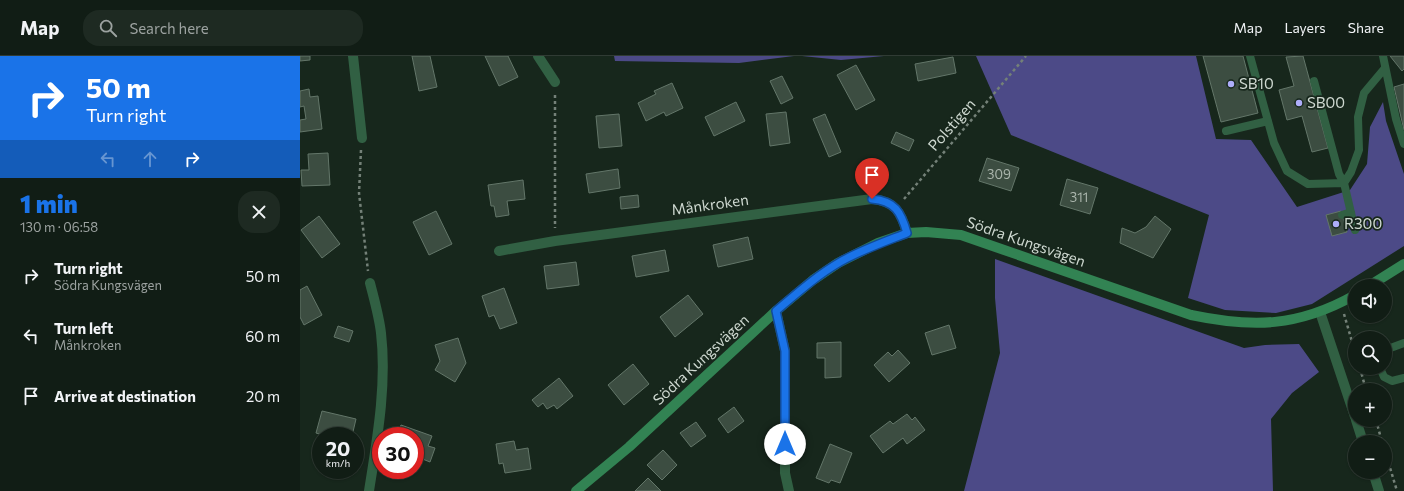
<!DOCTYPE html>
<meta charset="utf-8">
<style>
body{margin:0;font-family:Commissioner,sans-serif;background:#1e2a22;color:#f1f3f6;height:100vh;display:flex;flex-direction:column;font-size:15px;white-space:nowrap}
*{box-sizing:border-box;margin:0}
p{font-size:13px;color:#9ca2a0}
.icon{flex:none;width:22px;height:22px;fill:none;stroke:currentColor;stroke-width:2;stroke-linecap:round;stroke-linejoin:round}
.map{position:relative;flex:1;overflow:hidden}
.sheet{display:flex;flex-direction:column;background:#111d15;width:300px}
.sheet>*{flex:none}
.banner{background:#1a73e8;color:#fff;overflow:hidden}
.buttons{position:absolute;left:1048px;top:223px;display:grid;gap:8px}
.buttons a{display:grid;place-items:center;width:44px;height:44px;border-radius:50%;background:#111d15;box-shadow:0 1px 3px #0004,0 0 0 1px #303b34;font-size:20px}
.speed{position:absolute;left:12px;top:371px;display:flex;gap:8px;font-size:20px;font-weight:700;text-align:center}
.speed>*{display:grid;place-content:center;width:52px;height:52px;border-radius:50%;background:#111d15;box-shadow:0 1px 3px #0004,0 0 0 1px #303b34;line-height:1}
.speed small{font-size:10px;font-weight:400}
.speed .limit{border:6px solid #d22;background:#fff;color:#111}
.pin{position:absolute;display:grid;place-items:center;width:34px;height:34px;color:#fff;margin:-41px -17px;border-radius:50% 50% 50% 0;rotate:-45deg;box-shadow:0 0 4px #0007}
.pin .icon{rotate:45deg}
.me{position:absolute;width:44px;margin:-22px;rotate:0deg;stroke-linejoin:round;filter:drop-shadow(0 0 3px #0008)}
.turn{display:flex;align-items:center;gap:14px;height:84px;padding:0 20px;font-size:18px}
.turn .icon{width:52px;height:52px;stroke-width:2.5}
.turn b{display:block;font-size:28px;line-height:34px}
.lanes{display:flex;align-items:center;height:38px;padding:0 20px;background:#0003;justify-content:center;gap:20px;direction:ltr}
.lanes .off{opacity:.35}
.round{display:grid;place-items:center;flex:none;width:42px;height:42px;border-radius:16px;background:#1e2a22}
.headline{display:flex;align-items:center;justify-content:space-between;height:68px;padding:0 20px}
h1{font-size:24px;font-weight:800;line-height:30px;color:#1a73e8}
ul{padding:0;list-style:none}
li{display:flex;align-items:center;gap:12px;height:60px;padding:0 20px}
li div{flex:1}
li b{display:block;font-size:15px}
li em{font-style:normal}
header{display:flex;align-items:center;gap:24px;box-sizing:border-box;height:56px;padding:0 20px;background:#111d15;border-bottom:1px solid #303b34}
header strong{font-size:19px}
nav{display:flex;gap:22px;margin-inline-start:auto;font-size:14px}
.search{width:280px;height:36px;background:#1e2a22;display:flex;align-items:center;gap:10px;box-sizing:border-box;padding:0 14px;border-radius:16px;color:#9ca2a0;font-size:15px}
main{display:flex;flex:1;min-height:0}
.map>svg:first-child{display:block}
.forest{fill:#4c4a87}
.building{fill:#3c4d41;stroke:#637669}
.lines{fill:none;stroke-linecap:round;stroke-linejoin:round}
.path{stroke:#748178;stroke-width:2.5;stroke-dasharray:3 3;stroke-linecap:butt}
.lane{stroke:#316043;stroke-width:8}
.street{stroke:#316043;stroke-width:10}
.secondary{stroke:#328353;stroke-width:10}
.route-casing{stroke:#114b97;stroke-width:10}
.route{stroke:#1a73e8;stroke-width:7}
.poi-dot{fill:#aeaefa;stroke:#17271c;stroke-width:1.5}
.labels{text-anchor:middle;stroke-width:3.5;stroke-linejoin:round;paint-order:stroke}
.number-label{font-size:13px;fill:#aab5ac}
.poi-label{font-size:15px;fill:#ced8d0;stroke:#17271c;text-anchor:start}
.street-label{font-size:15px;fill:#ced8d0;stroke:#17271c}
</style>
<header>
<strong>Map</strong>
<div class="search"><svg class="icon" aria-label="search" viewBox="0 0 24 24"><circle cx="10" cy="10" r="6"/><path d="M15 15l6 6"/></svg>Search here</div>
<nav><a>Map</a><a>Layers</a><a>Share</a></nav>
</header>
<main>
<section class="sheet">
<div class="banner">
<div class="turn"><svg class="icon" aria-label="right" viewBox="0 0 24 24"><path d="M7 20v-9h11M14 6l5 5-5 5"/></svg><div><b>50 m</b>Turn right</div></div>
<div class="lanes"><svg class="icon off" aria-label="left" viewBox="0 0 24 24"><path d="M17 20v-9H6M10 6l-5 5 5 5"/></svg><svg class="icon off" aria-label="ahead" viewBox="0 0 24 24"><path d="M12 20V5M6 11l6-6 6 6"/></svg><svg class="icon" aria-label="right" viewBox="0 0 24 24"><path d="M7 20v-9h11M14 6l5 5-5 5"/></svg></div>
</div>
<div class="headline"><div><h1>1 min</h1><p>130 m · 06:58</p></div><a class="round"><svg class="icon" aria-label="close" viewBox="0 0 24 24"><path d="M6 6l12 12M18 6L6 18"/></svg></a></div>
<ul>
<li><svg class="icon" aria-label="right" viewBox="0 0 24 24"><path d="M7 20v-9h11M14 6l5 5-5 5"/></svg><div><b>Turn right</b><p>Södra Kungsvägen</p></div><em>50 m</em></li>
<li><svg class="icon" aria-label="left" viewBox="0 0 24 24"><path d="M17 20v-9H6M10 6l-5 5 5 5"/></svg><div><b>Turn left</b><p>Månkroken</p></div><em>60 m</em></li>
<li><svg class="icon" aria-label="arrive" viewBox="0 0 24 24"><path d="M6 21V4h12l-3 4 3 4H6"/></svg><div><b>Arrive at destination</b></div><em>20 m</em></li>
</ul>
</section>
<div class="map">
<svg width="1104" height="435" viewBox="0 0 1104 435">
<rect width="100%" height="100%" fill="#17271c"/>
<path class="forest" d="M314,0H494L439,7L315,5Z
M502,0H584L541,4Z
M676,0H896L916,83L951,84L997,151L1050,134L1067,108L1070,71L1083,46L1086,65L1104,118V190L1012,248L976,257L925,254L888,242L909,159L711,79Z
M695,203L944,292L965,289L999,288L1019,316L992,337L971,363L973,435H664L700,297L695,242Z"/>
<path class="building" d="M0,0H10V4L0,5Z
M112,0H130L137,31L119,35Z
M185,0H208L218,21L199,30Z
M903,0H943L958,57L921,66Z
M1003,0L1028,92L1012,96L1002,60L987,64L979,34L994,30L986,1Z
M1090,0H1104V13L1102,15Z
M653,1L656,17L618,25L615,8Z
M556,9L575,44L556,54L537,19Z
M482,20L493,42L481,48L470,25Z
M372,27L383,52L366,60L364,56L346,65L338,47L356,38L354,35Z
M1104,28V74L1094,31Z
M9,33L10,41L18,40L22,73L0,76V64L6,63L4,50L0,51V35Z
M436,46L445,65L414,80L405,61Z
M486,56L490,87L470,90L466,58Z
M319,58L322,90L299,92L296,60Z
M525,58L541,96L529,101L513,63Z
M596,76L614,84L609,95L591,87Z
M28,97L30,129L2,130L1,114H9L8,98Z
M687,102L719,112L711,135L679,125Z
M318,113L320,132L289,137L286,118Z
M767,123L798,132L790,158L760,149Z
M223,124L225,143L207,145L209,159L196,161L194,150H191L188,129Z
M338,139L339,151L321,153L320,141Z
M136,155L152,188L129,199L113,166Z
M1041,155L1047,176L1032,180L1026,159Z
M19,160L40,188L22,202L1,174Z
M855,160L871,173L853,202L820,187L822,172L835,177L846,171Z
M448,181L453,203L418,211L413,189Z
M365,194L369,215L336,221L332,200Z
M276,206L279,229L247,233L244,210Z
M7,230L22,259L4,269L0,261V234Z
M204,232L217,267L200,273L194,259L189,261L182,240Z
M388,239L403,258L375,281L360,261Z
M649,269L656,292L632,299L625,277Z
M38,270L53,275L49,286L34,281Z
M158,282L166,307L155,326L135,314L140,305L135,289Z
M541,286V321L525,322V302H517V287Z
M598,294L610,307L589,326L574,309L588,296L592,300Z
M333,308L349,328L324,349L308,329Z
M259,322L273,340L257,353L254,349L247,353L243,347L238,351L232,344Z
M434,351L444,365L428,377L418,363Z
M22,355L56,363L52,380H26L16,377Z
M607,358L612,364L615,361L625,374L607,388L603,382L583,397L570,380L590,365L593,368Z
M396,366L406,380L391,391L380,377Z
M101,369L132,380L128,390L135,392L130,406L115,400V380H97Z
M214,385L216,394L228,392L231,413L205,417L203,407L199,408L196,388Z
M530,388L552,397L540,427L531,424L529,427L516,422Z
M363,394L377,409L362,424L347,409Z
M348,422L361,435H335Z"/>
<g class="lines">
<path class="path" d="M255,39V172
M61,94L59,137L68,215
M604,143L726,0
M1044,258L1055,296
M1060,312L1066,334
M1076,364L1082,386
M1085,395L1097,435"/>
<path class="lane" d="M950,0L974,87L987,115L1008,128L1044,127L1051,116L1059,94L1058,61L1064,37L1085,12
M1083,0L1096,63L1104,88
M1014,25L1039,118L1044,127L1055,174
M926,75L968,65
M1042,159L1051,156
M1085,294L1104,287
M1080,312L1084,321L1092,325L1104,322"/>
<path class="street" d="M53,0L62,82
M238,0L255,26
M199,195L255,185L572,143C595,145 601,156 607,177
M476,255L485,295V417L489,435
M1020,256L1055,361
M1056,364L1063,386
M1073,416L1079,435
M69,435C77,384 87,329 81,277C79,260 74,243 70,227"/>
<path class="secondary" d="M1069,230L1104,208
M276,435L329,391L476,255L513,224L538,207L578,187L607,177L626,176L661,179L891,259C953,272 998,271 1055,239"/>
</g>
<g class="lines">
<defs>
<path id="route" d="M485,388V295L476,255C496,238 516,220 540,206C561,194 584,186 607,177C601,156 595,145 572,143"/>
</defs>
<use href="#route" class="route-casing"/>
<use href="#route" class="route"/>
</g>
<g class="poi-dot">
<circle cx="931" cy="28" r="4"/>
<circle cx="999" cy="47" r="4"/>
<circle cx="1036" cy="168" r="4"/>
</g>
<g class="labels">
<g class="number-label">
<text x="699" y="123">309</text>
<text x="779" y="146">311</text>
</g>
<g class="poi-label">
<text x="939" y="33">SB10</text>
<text x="1007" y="52">SB00</text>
<text x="1044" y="173">R300</text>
</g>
<g class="street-label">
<text transform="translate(652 69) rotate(-49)" y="5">Polstigen</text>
<text transform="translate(410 149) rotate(-8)" y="5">Månkroken</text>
<text transform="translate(726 186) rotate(19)" y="5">Södra Kungsvägen</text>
<text transform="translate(401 304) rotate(-43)" y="5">Södra Kungsvägen</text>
</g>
</g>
</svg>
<div class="buttons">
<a><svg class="icon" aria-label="sound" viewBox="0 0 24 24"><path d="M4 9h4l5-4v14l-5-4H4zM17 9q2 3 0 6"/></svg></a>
<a><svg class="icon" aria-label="search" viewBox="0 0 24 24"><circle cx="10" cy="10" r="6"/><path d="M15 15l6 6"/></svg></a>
<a>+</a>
<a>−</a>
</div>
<div class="speed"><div>20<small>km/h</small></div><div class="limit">30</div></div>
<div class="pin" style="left:572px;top:143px;background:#d93025"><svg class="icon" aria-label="arrive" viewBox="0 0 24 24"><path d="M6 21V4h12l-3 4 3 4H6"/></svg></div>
<svg class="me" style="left:485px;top:388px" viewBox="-20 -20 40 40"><circle r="19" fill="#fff"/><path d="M0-13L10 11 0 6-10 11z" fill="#1a73e8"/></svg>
</div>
</main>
